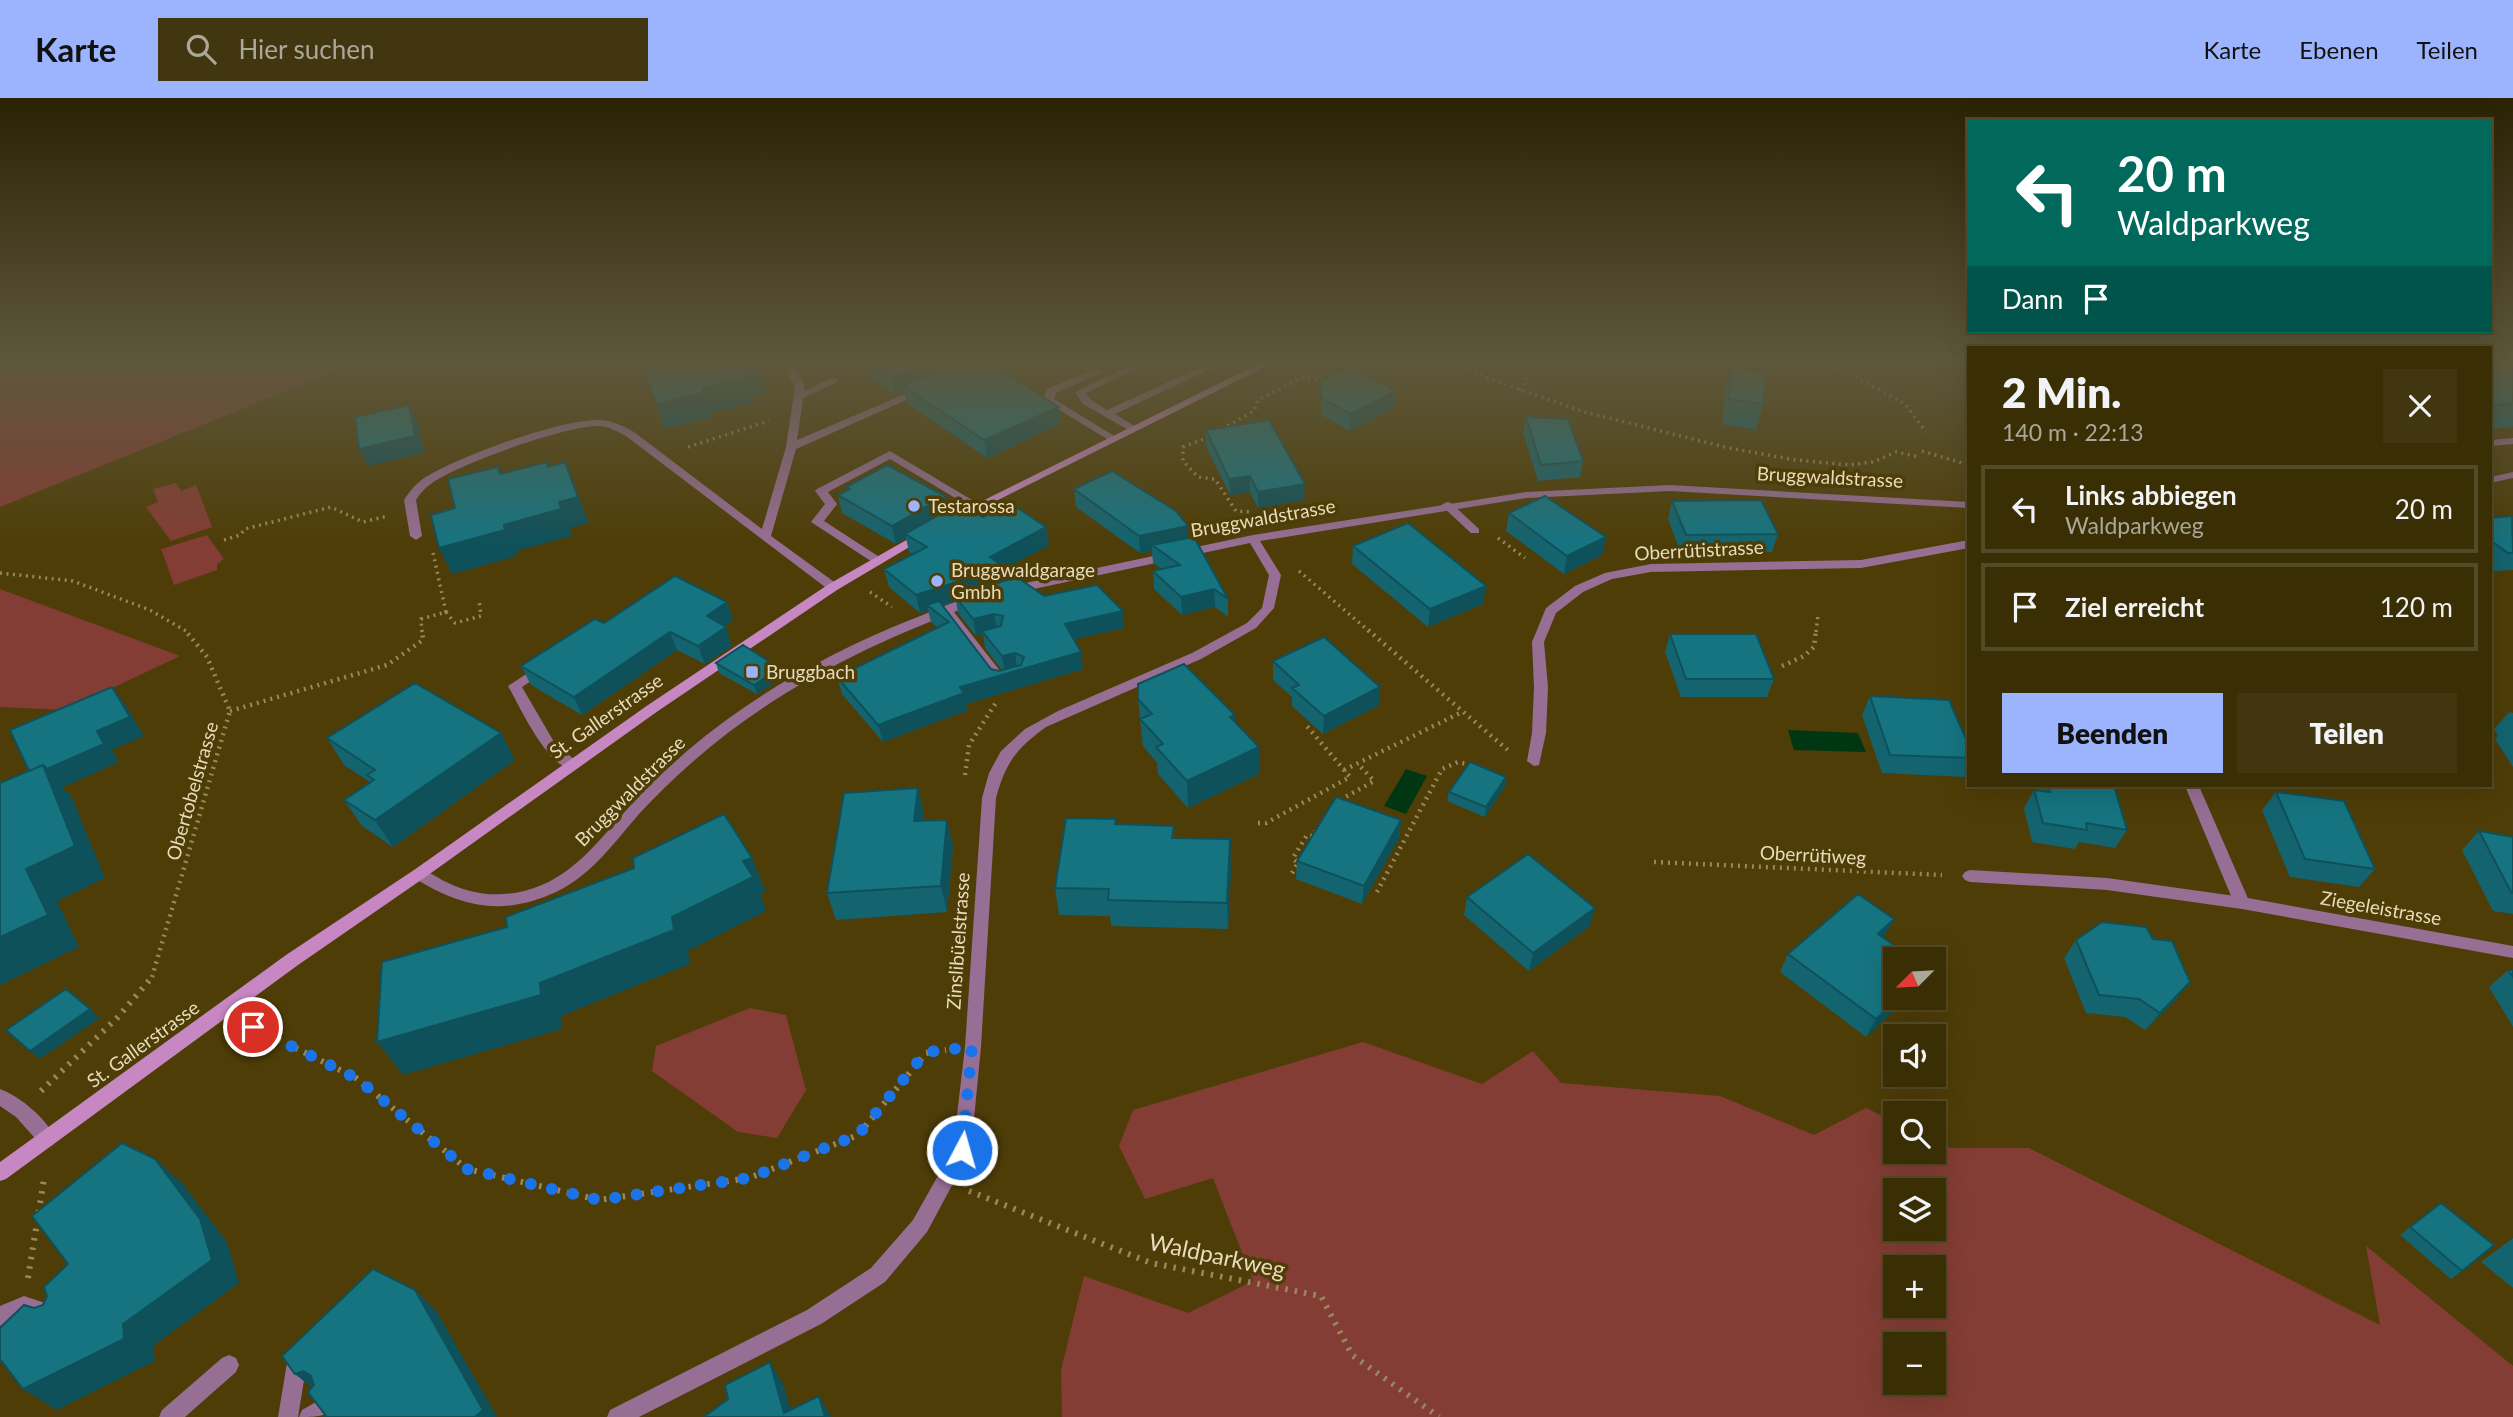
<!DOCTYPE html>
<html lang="de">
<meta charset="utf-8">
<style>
body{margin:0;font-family:Lato,sans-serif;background:#41360f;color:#f1f3f6;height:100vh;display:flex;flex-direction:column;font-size:26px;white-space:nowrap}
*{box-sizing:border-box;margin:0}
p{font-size:23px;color:#aba89a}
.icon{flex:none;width:38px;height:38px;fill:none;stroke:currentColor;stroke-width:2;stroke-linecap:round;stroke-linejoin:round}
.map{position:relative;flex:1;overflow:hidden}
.details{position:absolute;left:1967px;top:248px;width:525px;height:441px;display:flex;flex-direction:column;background:#3a2e05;border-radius:0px;box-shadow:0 7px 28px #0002,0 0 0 2px #544a27}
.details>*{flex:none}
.top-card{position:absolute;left:1967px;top:21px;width:525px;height:214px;border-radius:0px;box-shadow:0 7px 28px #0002,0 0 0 2px #544a27;background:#00695c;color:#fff;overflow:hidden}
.needle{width:46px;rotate:246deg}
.controls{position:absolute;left:1883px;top:849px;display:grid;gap:14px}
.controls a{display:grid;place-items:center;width:63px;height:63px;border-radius:0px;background:#3a2e05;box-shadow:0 7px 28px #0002,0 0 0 2px #544a27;font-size:35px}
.pin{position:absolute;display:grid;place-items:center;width:60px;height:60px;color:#fff;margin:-30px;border:4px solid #fff;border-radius:50%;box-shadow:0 2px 7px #0007}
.me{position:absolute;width:77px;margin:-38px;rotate:6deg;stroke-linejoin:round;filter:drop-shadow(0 0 5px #0008)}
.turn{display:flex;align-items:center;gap:24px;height:147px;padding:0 35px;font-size:32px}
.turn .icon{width:91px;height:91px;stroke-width:2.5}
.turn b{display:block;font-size:49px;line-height:60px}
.then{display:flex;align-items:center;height:66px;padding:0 35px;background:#0003;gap:14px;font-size:26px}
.round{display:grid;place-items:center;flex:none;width:74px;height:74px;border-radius:0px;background:#41360f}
.overview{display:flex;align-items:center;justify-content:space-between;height:119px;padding:0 35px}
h1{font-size:42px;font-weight:800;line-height:52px}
.primary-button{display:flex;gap:14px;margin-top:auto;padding:14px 35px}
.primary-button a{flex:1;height:80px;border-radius:0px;background:#9cb4fd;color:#111;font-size:28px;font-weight:800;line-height:80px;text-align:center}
.primary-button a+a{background:#41360f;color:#f1f3f6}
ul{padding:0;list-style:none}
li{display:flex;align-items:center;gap:21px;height:88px;margin:0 14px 10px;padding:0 21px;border:4px solid #544a27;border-radius:0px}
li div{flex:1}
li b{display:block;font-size:26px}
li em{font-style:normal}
header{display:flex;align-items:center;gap:42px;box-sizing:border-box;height:98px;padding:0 35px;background:#9cb4fd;color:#111}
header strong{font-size:33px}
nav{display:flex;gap:38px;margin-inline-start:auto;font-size:24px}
.search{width:490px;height:63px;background:#41360f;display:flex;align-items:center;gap:18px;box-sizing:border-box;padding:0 24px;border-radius:0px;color:#aba89a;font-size:26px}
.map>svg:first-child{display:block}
.green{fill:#833d34;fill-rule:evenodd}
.water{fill:#003612}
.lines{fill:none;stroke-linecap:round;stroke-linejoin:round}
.path-far2{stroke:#97885d;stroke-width:3.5;stroke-dasharray:2 4.5;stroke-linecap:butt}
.path-far1{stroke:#97885d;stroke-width:4.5;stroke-dasharray:2 5;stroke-linecap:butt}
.path{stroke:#97885d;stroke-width:6;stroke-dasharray:2.5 7;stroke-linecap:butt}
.service{fill:#976e94;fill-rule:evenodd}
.minor{fill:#976e94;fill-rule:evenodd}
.secondary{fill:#c787c2;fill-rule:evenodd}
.wall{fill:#13646f;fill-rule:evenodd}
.shaded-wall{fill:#0f515a}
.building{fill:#167481;stroke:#0f515a;stroke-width:2}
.route{stroke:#1a73e8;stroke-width:12;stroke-dasharray:0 21.6}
.poi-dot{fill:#9cb4fd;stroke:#4e3d07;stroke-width:2.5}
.labels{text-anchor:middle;stroke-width:7;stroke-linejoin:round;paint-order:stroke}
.street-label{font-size:19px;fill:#e9dcbc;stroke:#4e3d07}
.poi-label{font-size:19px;fill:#e9dcbc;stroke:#4e3d07;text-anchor:start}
.near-street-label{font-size:23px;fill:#e9dcbc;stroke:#4e3d07}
</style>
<header>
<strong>Karte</strong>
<div class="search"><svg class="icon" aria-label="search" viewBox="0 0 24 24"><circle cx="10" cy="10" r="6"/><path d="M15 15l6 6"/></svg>Hier suchen</div>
<nav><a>Karte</a><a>Ebenen</a><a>Teilen</a></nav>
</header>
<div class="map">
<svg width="2513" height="1319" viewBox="0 0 2513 1319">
<rect width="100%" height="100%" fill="#4e3d07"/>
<path class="green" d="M0,261H365L0,409Z
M176,385L181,393L196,387L212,429L171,443L146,409L158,404L153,391Z
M207,437L224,461L217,466V472L174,487L161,451Z
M0,491L180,558L66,612L0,609Z
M750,910L786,917L806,992L777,1040L738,1034L652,973L656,948Z
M1363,944L1482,986L1533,953L1561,985L1720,998L1814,1037L1866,1010L1895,1024V1054H1934V1042L1951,1050H2029L2380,1227L2366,1148L2513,1268V1319H1062L1061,1272L1084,1178L1188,1215L1253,1183L1213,1080L1145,1101L1119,1048L1133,1012ZM1934,1092V1130H1895V1092ZM1895,1169H1934V1208H1895ZM1895,1246H1934V1284H1895Z"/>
<path class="water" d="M1788,632L1858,635L1866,654L1794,652Z
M1406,671L1427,678L1406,716L1384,708Z"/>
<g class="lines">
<path class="path-far2" d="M1452,261L1490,281L1581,313L1729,350L1796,362L1850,367L1873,364L1896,354L1920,359
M1800,261L1845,273L1905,306L1926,334
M1520,293L1536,268
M1222,331L1254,313L1258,302L1301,280L1328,282
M1209,339L1183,349V363L1198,379L1215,381L1236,413L1251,414
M688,349L769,323
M1922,353L1969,367
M1498,440L1525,460
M224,442L240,437L245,431L331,409L363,424L388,418
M1299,473L1370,534
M0,475L73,483L150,512L188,534
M870,494L892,509
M446,514L455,525L481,518L479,502
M422,534L421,521L446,514L433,455
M1816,534L1818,517"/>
<path class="path-far1" d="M1368,532L1510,654
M1782,568L1804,558L1814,549L1816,532
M230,613L387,567L423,542L422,532
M1344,672L1462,614
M965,677L969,647L997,603
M1340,702L1374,683L1358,666
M1258,725H1266L1350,679L1306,627
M1654,764L1942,777
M1292,775L1298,765L1293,760L1307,737L1312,738L1315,733
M1377,794L1442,671L1458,664L1472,667
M152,879L230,613L207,559L185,532"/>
<path class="path" d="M253,929L356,980L467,1071L599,1102L749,1080L858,1037L926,955L946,952
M41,993L118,919L153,878
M969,1093L1151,1165L1321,1198L1352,1257L1439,1319
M28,1180L44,1081"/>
<path class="service" d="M1143,261H1157L1086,295L1091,302L1107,312L1218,261H1232L1115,316L1136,329V333L1132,334L1083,306L1075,294Z
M1097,270L1102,273L1101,275L1056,295L1054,301L1116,339L1117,341L1112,344L1043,302L1047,291Z
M833,279L838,282L837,284L803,300L799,301L794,298Z
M2513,340V346L2490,348V342Z
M890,353L982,408L980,410H972L890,361L828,394L837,406L824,423L881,460L883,463L881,466L877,467L811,424L825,406L815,393L817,391Z
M1447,404L1451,405L1479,431V435H1471L1443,409L1441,407Z
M946,508L950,509L1004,578L1009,579L1011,582L1009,585L996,586L940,512Z
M543,565L550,569L548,572L522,589L557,649L577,663L579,667L577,671C550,677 520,608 508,588Z
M2185,688H2199L2250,805L2247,809L2242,811L2237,809L2234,805Z
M0,991C21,999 46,1020 56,1041L53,1047L47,1049L41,1047L16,1019L0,1008Z
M24,1198L48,1206L51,1213L48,1220L41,1223L24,1218L0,1228V1208Z
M302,1250L309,1253L312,1260L306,1270L298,1319H278L287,1265L290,1258Z
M229,1257L236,1260L239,1267L236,1274L185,1319H159L162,1312L222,1260Z
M328,1297L335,1300L338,1307C331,1319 314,1319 299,1319L302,1312Z"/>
<path class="minor" d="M780,261H790L805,288L797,342L917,291H925L926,293L796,351L771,438L837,486L839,489L837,492H829L626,338C618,334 610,329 601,328C569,326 462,365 435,383C427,388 421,394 416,402L422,438L416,442L410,438L404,402C411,391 419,382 431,376C465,357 560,321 599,322C611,322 623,328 634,334L762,431L786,349L795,288Z
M985,261H999L976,273L967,271Z
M2507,261H2513V264L2508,263Z
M2513,374V380L2490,385V379Z
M1670,387L1969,404V410L1670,393L1526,400L1260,443L1281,477L1274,510L1256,530L1201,561L1046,629C1016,651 1006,664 996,700L981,949L971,1052L927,1134L885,1184L821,1226L639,1319H607L610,1312L807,1212L871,1170L913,1122L953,1051L965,949L982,700L989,675L1001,653L1025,631L1058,613L1192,555L1247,525L1262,510L1269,477L1250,445L1010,496L1006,495L1004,492L1006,489L1253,437L1526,394Z
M1969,442V450L1861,470L1651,474L1612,481L1583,494L1556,515L1544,544L1548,589L1546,635L1539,667L1534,668L1527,663L1532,635L1534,589L1532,544L1546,510L1575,488L1605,475L1651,466L1861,462Z
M974,498L978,499L980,502L978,505C876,543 780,588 696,661C676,678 657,697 639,716C613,746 588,782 549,797C498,818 460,808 414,780L411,776L414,772L419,770C428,773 435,778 442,782C469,796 495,800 524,793C571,782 599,742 630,708C647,689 667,671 687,653C753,597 828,555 910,522C931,514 952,504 974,498Z
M1970,772L2107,780L2242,799L2513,848V860L2242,811L2107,792L1970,784L1965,782L1962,778L1965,774Z"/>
<path class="secondary" d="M1268,261H1281L958,422H950L948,420Z
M924,432L930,436L928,438L837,492L658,613L424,780L298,867L6,1081L0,1083V1064L286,857L414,772L648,607L829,486Z"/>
</g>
<path class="wall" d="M647,261H757L767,293L753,297L755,304L710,315L712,319L665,331L645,275L652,274Z
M863,261L1060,326L987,360L907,305L904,293L895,297L867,277Z
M2513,269V329L2490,331V271Z
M1731,270L1763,306L1756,332L1722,326L1725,295Z
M1321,283L1394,310L1350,333L1321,317Z
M1526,319L1583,363L1580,379L1538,383L1523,335Z
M1206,332L1304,402L1258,410L1250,394L1230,397L1206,348Z
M846,389L945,398L948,412L983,419L1046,429L1049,447L1004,471L1006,482L1124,530L1074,541L1083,571L966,606L968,612L883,644L842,596L837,579L938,530L931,524L928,512L920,515L889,489L884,471L913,456L909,454L906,440L896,446L842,415L838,397L847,392ZM956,503L958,515L976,538L983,536L985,550L1002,572L999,573L991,571L943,508Z
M1074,391L1188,440L1228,501V519L1215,509L1182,517L1154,491L1153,473L1162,471L1153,465L1152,453L1140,455L1076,409Z
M1672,403L1778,436L1772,454L1681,455L1668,421Z
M1509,415L1606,439L1602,457L1564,476L1506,433Z
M2513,419V472L2493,473L2490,471V420Z
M1353,448L1483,506L1428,529L1352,466Z
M727,504L733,522L724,528L732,548L705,566L677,552L582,617L531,587L521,568L604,525Z
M1670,536L1774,581L1767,599H1681L1665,554Z
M1273,563L1379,607L1323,636L1292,608V599L1273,582Z
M716,565L783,579L757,596L719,575Z
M1870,598L1969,648V671L1965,679L1882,675L1862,617Z
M1138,601L1235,617V625L1259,649V676L1188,710L1158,676L1157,665L1143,648Z
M2509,614L2513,615V669L2495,641L2498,638L2494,631Z
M501,635L515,662L393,749L362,728L344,702L370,684L344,667L327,640Z
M1505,688L1485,719L1447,703L1449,694Z
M2039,688H2114L2127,732L2115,750L2079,744L2075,751L2032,744L2024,710L2034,692H2037Z
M918,690L924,717V723L947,722L953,748L947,814L836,822L827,795Z
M2276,694L2375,771L2359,789L2290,779L2262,712Z
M1401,722L1399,740L1362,806L1296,781L1297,763Z
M1117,726L1174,728V740L1231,768L1228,831L1111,828L1110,818L1059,817L1055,790Z
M2479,733L2513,739V816L2493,813L2462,752Z
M1467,799L1590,828L1529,873L1464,817Z
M1894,821L1883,840L1895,900L1866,939L1780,874L1788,856Z
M2153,841L2190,884L2176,901L2145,932L2125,919L2086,915L2064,860L2076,842Z
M2508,872H2513V929L2489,889Z
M2441,1105L2462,1173L2451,1181L2400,1137Z
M2513,1140V1190L2481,1164Z"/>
<path class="shaded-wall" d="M936,261H966L903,288L904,293L895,297L892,280Z
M761,268L767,293L753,297L755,304L710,315L712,319L665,331L657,306L702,290L744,272Z
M1396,293L1394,310L1350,333L1351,316Z
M409,307L418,324L424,355L368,368L359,351Z
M1059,309L1060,326L987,360L984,342Z
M565,364L589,425L570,430L572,438L516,453L517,458L452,476L439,450L504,427L559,404Z
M1250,378V394L1230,397L1229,381Z
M1305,386L1304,402L1258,410V394Z
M945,398L948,416L905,436L906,440L896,446L892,428Z
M1188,428V446L1152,447V453L1140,455L1139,438Z
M1046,429L1049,447L1004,471L1007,487L955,498L956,503L932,511L927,507L928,512L920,515L916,497L990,459Z
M1606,439L1602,457L1564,476L1567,458Z
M1486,488L1483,506L1428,529L1430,511Z
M1214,491L1215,509L1182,517L1181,499Z
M727,504L733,522L713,536L707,518Z
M1123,513L1124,530L1067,543L1065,526Z
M994,516L997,532L982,533L983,536L976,538L973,521Z
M726,529L732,548L705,566L698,548Z
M670,534L677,552L582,617L574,599Z
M1081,554L1083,571L966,606L968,612L883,644L878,627L960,589Z
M1015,555L1017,571L1005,575L1002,558Z
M780,570L783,579L757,596L754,587Z
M112,589L126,608L144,638L112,652L119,664L63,689L72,700L105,780L57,803L79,849L0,887V839L26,771L43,667L97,633Z
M1380,589L1379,607L1323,636L1324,618Z
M1235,617V644L1230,619Z
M501,635L515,662L393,749L375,722Z
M1259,649V676L1188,710L1187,683Z
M1506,679L1505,688L1485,719L1486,709Z
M918,690L924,717L921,750L914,723Z
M947,722L953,748L947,814L941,788Z
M1401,722L1399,740L1362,806L1364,788Z
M1230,741L1231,768L1228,831L1227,805Z
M752,760L766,794L760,796L766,813L688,853L690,866L561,918L562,931L403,977L377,944L540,885L672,819L743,763Z
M1595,810L1590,828L1529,873L1533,855Z
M1894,821L1884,839L1868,854L1878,836Z
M2190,884L2176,901L2145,932L2160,915Z
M1899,900H1908L1866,939L1876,921Z
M90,911L100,920L40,961L30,953Z
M155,1061L182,1085L227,1144L239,1185L153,1248L155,1263L57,1312L23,1291L123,1226Z
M415,1192L437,1214L497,1319H475Z
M770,1264L783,1286L793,1319L784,1315Z
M303,1273L329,1295L322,1298L295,1276Z
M819,1298L831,1319H825Z"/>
<path class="building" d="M648,261H757L761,268L744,272L748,279L702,290L704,294L657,306L645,275L653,273Z
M864,261H936L892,280Z
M964,261H983L1059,309L984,342L903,288Z
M1350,268L1396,293L1351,316L1321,300V283Z
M2513,269V305L2490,308V271Z
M1731,270L1766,275L1763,306L1729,301Z
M409,307L415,338L359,351L355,319Z
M1526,319L1568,321L1583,363L1541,367Z
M1269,322L1305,386L1258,394L1250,378L1229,381L1206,332Z
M547,364L548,369L565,364L578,399L559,404L561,411L504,427L505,432L439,450L431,417L455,410L448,381L498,369L500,376Z
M887,367L945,398L892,428L838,397L850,391L846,389Z
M1112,373L1176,413L1188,428L1139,438L1074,391Z
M1545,398L1606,439L1567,458L1509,415Z
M1761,402L1778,436L1686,437L1672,403Z
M1010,405L1046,429L990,459L1004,469L916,497L884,471L927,449L905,436L958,406L983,419Z
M2512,418L2513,455H2508L2490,442V420Z
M1408,425L1486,488L1430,511L1353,448Z
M1194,439L1228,501L1214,491L1181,499L1153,473L1180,467L1152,447Z
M675,478L727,504L707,518L726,529L698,548L670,534L574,599L521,568L595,521L604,525Z
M1017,479L1044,498L1097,487L1123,513L1065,526L1081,554L960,589L964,595L878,627L837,579L949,524L927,507L939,503L991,571L999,573L1021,567L1024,559L1015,555L1002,558L982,533L1001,528L1003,518L994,516L973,521L955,498Z
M1670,536H1756L1774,581H1686Z
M1324,539L1380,589L1324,618L1292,590L1299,587L1273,563Z
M743,547L780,570L754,587L716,565Z
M1184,566L1235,617L1230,619L1259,649L1187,683L1156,649L1163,646L1140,621L1152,616L1138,601V586Z
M415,585L501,635L375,722L344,702L374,682L367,677L375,672L327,640Z
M112,589L130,619L97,633L104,646L47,671L43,667L29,673L10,632Z
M1870,598L1949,602L1969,648V660L1890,657Z
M1470,664L1506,679L1486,709L1449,694Z
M43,667L75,748L26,771L48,817L0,839V685Z
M2049,688H2114L2127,732L2086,725L2087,732L2043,725L2034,692L2050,694Z
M918,690L914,723L947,722L941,788L827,795L844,695Z
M2276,694L2344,703L2375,771L2305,761Z
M1336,699L1401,722L1364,788L1297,763Z
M724,716L752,760L743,763L753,779L672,819L674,832L540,885L541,897L377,944L382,864L507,829L506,819L634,770L633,760Z
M1066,720L1116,721L1115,726L1174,728L1172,740L1230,741L1227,805L1108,802L1109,791L1055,790Z
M2479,733L2513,739V795L2511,794Z
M1528,756L1595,810L1533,855L1467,799Z
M1858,796L1894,821L1878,836L1913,861H1895V900H1899L1876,921L1788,856Z
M2102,824L2146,829L2153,841L2172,843L2190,884L2160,915L2139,901L2099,897L2076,842Z
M2508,872H2513V879Z
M66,891L90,911L30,953L6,932Z
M122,1045L155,1061L200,1121L212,1162L123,1226L124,1241L23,1291L0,1261V1230L24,1207L34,1210L43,1207L47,1198L44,1189L68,1166L32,1118Z
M2441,1105L2494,1147L2462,1173L2410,1129Z
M373,1171L415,1192L483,1312L475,1319H325L326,1318L308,1294L314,1287L311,1278L303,1273L295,1276L282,1258Z
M770,1264L784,1315L819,1298L825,1319H704L728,1301L725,1287Z"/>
<linearGradient id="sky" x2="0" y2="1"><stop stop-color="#2b2204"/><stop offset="0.59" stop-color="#5d573c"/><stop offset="1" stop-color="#5d573c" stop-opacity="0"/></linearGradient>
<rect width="2513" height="446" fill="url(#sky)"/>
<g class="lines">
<path class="route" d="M253,929L356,980L467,1071L599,1102L749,1080L858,1037L926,954L972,949L962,1052"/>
</g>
<g class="poi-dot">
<circle cx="914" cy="408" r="7"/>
<circle cx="937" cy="483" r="7"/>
<rect x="745" y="567" width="14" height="14" rx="3.5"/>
</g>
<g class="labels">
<g class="street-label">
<text transform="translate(1830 379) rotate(3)" y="7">Bruggwaldstrasse</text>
<text transform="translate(1263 420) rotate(-10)" y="7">Bruggwaldstrasse</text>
<text transform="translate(1699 452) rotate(-3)" y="7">Oberrütistrasse</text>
<text transform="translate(606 618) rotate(-35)" y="7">St. Gallerstrasse</text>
<text transform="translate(192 693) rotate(-74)" y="7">Obertobelstrasse</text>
<text transform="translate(630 693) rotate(-45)" y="7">Bruggwaldstrasse</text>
<text transform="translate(1813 757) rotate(3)" y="7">Oberrütiweg</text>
<text transform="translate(2381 810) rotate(10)" y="7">Ziegeleistrasse</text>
<text transform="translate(958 843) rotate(-86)" y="7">Zinslibüelstrasse</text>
<text transform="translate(143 946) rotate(-36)" y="7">St. Gallerstrasse</text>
</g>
<g class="poi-label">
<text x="928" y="415">Testarossa</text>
<text x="951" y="479">Bruggwaldgarage<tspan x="951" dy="22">Gmbh</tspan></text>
<text x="766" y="581">Bruggbach</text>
</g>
<g class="near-street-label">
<text transform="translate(1217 1158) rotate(12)" y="8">Waldparkweg</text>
</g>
</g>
</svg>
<div class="controls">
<a><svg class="needle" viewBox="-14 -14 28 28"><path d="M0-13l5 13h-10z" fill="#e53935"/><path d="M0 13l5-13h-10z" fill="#aba89a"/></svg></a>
<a><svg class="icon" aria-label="sound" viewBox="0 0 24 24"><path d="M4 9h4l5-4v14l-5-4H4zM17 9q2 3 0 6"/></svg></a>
<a><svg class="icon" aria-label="search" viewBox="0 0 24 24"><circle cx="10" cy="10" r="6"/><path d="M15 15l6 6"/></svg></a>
<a><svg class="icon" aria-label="layers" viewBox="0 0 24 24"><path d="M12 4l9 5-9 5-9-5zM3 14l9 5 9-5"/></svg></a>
<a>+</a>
<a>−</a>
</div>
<div class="pin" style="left:253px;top:929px;background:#d93025"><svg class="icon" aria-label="arrive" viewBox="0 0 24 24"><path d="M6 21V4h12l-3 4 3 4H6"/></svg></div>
<svg class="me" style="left:962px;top:1052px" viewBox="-20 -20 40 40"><circle r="17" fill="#1a73e8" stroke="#fff" stroke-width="3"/><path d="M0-11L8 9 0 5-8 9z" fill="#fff"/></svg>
<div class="top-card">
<div class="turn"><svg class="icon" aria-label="left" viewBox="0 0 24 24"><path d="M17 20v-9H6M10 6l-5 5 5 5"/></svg><div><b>20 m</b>Waldparkweg</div></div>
<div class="then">Dann<svg class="icon" aria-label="arrive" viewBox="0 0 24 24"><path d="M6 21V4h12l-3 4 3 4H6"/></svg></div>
</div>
<section class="details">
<div class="overview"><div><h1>2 Min.</h1><p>140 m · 22:13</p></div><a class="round"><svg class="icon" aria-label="close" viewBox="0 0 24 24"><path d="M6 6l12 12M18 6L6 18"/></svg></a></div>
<ul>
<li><svg class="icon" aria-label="left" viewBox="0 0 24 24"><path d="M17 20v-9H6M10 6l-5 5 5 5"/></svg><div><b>Links abbiegen</b><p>Waldparkweg</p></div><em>20 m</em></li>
<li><svg class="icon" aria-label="arrive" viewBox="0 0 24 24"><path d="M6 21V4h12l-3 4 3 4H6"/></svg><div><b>Ziel erreicht</b></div><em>120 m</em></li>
</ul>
<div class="primary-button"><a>Beenden</a><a>Teilen</a></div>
</section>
</div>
